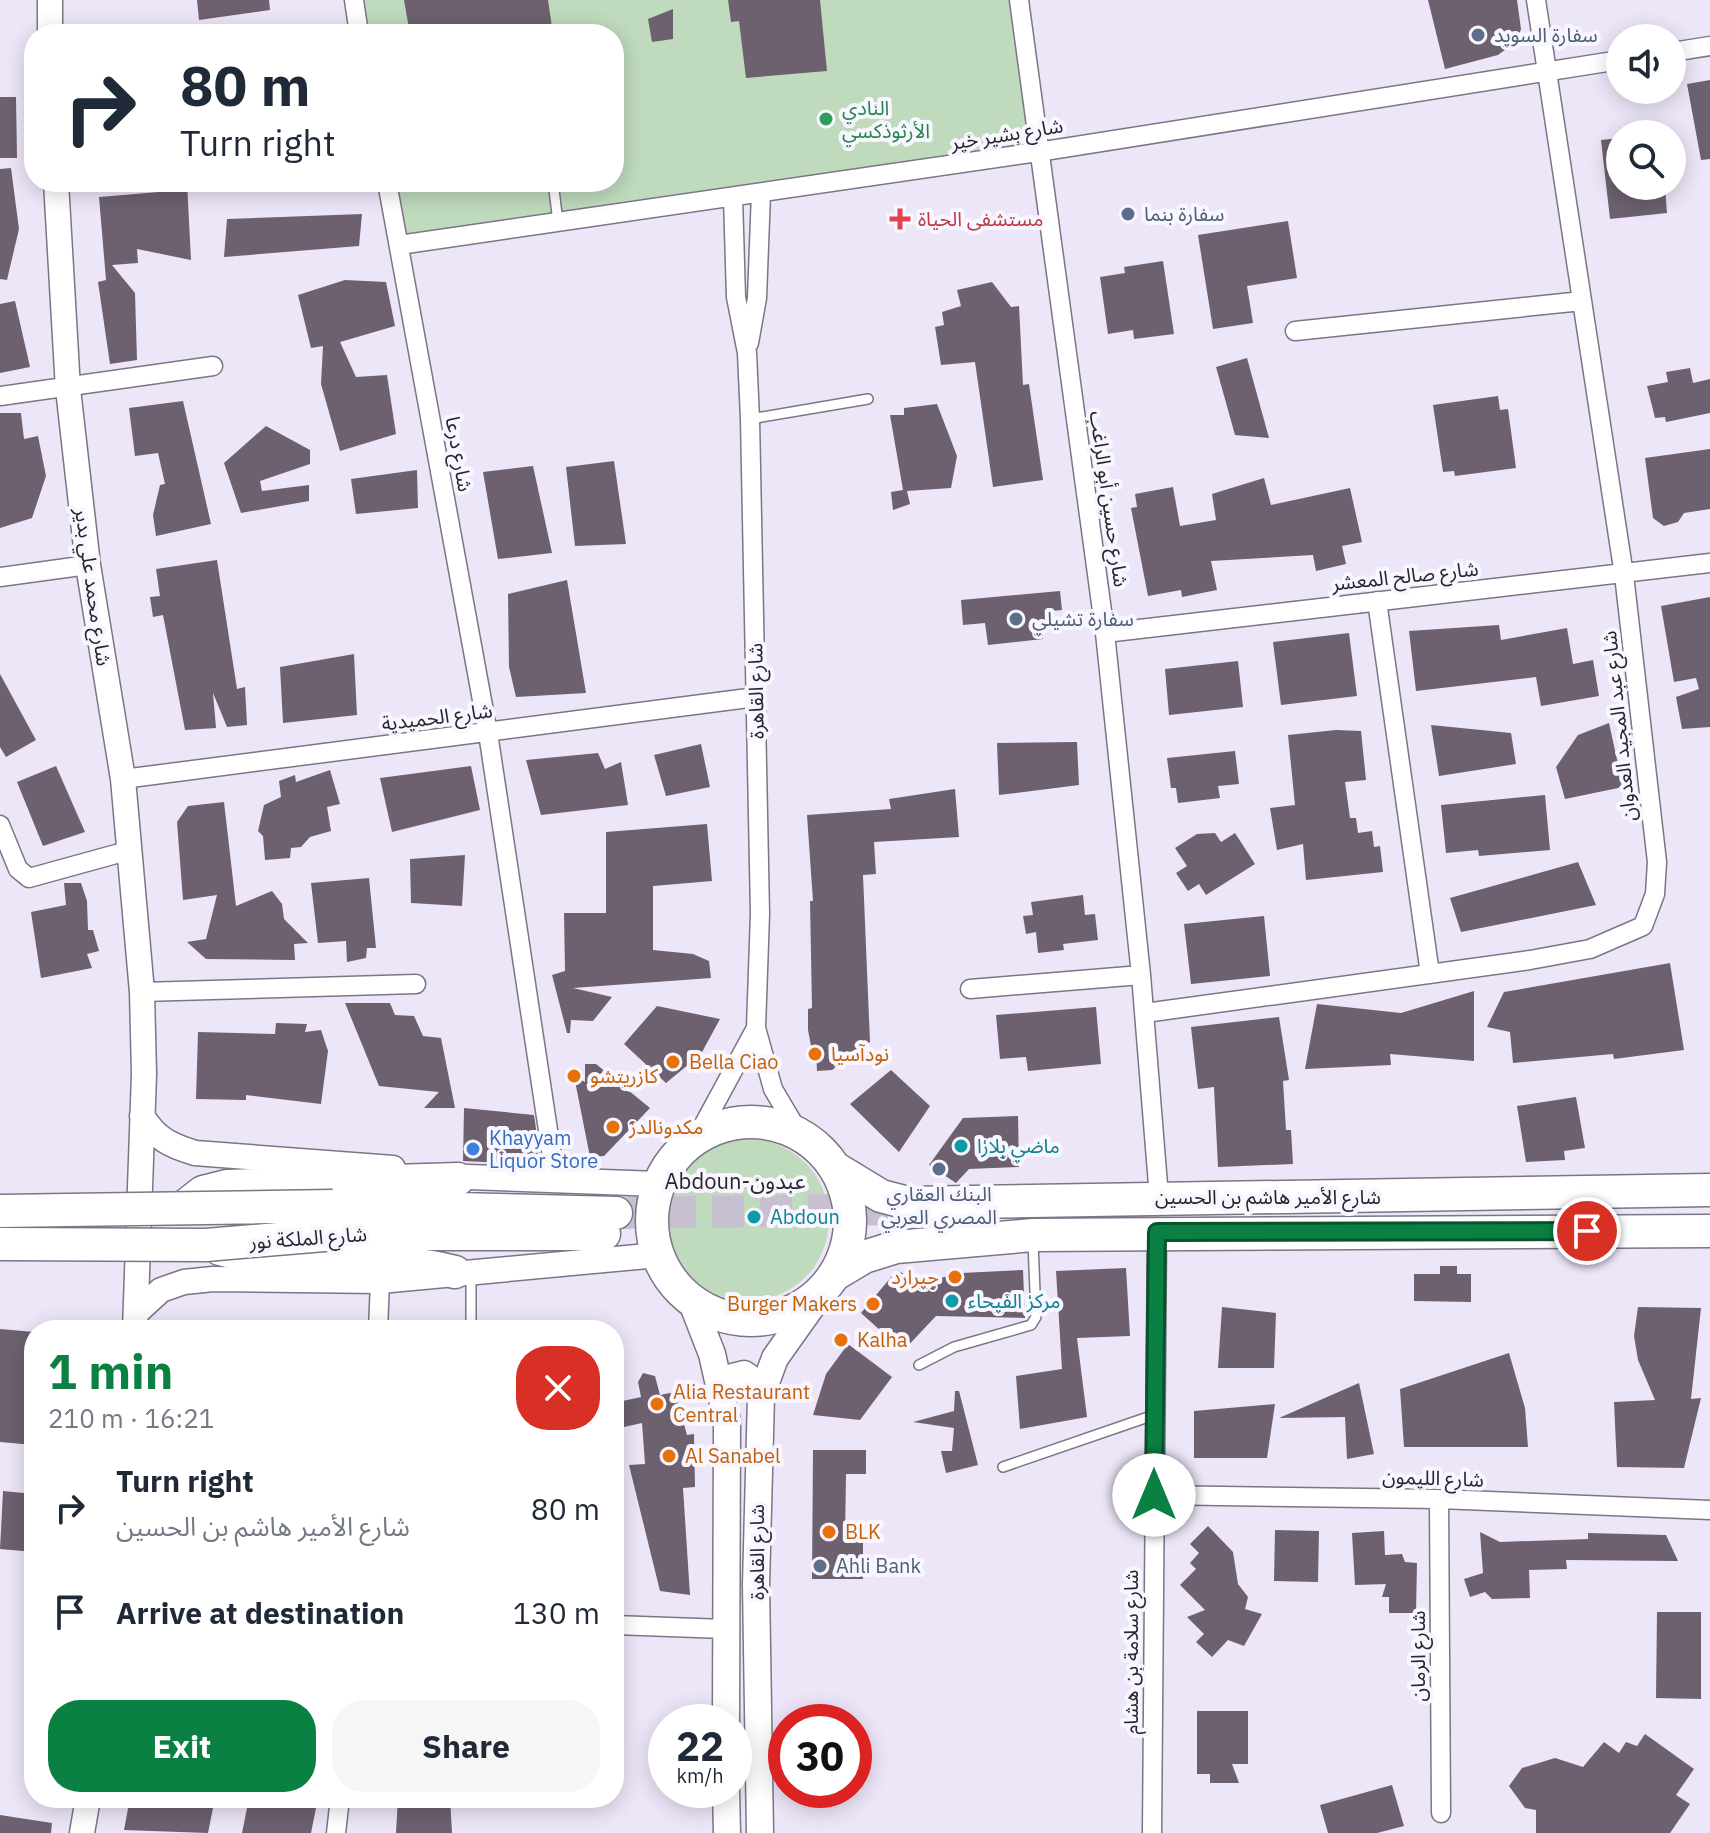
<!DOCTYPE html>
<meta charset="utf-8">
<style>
body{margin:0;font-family:"IBM Plex Sans","Noto Sans Arabic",sans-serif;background:#f6f6f7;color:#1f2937;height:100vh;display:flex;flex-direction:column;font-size:30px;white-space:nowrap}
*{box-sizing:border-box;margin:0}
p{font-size:26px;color:#747a83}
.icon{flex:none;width:44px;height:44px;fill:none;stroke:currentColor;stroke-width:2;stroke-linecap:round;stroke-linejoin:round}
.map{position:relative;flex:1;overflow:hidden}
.panel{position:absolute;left:24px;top:1320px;width:600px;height:488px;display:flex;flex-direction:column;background:#fff;border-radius:32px;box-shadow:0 4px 20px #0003}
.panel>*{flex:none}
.guide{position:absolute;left:24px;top:24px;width:600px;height:168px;border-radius:32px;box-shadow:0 4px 20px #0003;background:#fff;color:#1f2937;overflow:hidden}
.fabs{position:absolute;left:1606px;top:24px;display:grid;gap:16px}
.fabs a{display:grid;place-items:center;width:80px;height:80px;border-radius:50%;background:#fff;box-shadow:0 4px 20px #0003;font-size:40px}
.speed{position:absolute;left:648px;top:1704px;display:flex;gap:16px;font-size:40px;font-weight:700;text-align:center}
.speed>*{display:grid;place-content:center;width:104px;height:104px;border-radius:50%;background:#fff;box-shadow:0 4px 20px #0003;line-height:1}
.speed small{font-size:20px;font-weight:400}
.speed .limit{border:12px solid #d22;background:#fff;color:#111}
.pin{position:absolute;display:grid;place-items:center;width:68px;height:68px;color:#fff;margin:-34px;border:4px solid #fff;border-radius:50%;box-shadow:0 2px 8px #0007}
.me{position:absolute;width:88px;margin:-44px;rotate:0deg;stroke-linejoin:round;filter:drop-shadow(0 0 6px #0008)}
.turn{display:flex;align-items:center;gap:28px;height:168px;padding:0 24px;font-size:36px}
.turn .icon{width:104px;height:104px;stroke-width:2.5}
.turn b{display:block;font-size:56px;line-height:68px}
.round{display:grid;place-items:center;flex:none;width:84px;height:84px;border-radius:32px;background:#f6f6f7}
.summary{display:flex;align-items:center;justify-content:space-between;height:136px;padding:0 24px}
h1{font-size:48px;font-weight:700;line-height:60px;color:#0b8043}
.cta{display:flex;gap:16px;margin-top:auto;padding:16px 24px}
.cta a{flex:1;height:92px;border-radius:32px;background:#0b8043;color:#fff;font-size:32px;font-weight:700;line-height:92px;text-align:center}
.cta a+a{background:#f6f6f7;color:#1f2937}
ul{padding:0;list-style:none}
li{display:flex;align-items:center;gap:24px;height:104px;padding:0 24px}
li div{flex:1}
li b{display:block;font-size:30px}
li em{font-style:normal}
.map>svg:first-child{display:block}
.green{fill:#bfdabd}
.building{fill:#6d616f}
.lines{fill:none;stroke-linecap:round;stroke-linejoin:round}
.trunk-tunnel{stroke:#c6c0d0;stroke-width:32;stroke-dasharray:32 16;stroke-linecap:butt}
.service-casing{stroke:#7b7586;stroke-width:12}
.minor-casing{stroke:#7b7586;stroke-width:21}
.tertiary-casing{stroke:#7b7586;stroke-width:27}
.secondary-casing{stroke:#7b7586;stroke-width:29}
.trunk-casing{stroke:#7b7586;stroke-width:35}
.service{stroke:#fff;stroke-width:9}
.minor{stroke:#fff;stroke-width:18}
.tertiary{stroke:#fff;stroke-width:24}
.secondary{stroke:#fff;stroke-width:26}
.trunk{stroke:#fff;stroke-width:32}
.trunk-bridge-casing{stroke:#7b7586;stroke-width:35;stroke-linecap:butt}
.trunk-bridge{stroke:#fff;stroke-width:32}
.route-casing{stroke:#07532c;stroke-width:20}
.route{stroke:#0b8043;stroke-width:14}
.service-dot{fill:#5c6f8a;stroke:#f8f6fe;stroke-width:3}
.leisure-dot{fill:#2e9e5b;stroke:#f8f6fe;stroke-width:3}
.health-dot{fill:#e0444e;stroke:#f8f6fe;stroke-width:3}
.food-dot{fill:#e8710a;stroke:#f8f6fe;stroke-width:3}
.culture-dot{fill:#0f9aa8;stroke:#f8f6fe;stroke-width:3}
.shop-dot{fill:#3f7fe0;stroke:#f8f6fe;stroke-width:3}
.labels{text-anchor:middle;stroke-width:8;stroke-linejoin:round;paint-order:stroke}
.service-label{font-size:20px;fill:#4e5e75;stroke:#f8f6fe;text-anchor:start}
.leisure-label{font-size:20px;fill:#27864d;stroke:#f8f6fe;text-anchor:start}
.street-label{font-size:20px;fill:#28262d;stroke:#f8f6fe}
.health-label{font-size:20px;fill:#be3a42;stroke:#f8f6fe;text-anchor:start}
.food-label{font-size:20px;fill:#c56008;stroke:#f8f6fe;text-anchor:start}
.shop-label{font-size:20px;fill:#366cbe;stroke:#f8f6fe;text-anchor:start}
.culture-label{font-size:20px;fill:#0d838f;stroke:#f8f6fe;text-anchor:start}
.neighbourhood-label{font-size:22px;fill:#28262d;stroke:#f8f6fe}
</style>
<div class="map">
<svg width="1710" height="1833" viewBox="0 0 1710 1833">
<rect width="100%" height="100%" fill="#ede6f9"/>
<path class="green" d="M364,0H1024L1043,146L402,241L393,182H614V34H369Z
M667 1220a81 81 0 1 1 162 0a81 81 0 1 1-162 0Z"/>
<path class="building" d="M197,0H269L270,10L199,20Z
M404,0H548L553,34H410Z
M728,0H820L827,71L746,78L739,21L731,22Z
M1428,0H1517L1521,29L1517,41L1498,55L1445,69Z
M673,9V39L652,42L648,19Z
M1710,80V159L1701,160L1687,84Z
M0,97H16L17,158H0Z
M1620,138V186L1665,187L1667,213L1610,219L1601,140Z
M11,168L19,229L7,280L0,279V169Z
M160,182H187L191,260L137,249L138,263L112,265L135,293L137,360L110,364L98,282L106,280L99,197L159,192Z
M362,214L359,246L224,257L227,219Z
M1288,221L1297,278L1247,286L1253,323L1213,329L1198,235Z
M1163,261L1174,334L1134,339L1133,330L1108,334L1100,277L1125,273L1124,267Z
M345,280L386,282L395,326L340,342L356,377L387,375L396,434L340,451L321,384L323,346L311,348L298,295Z
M992,282L1011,307L1019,306L1023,385L1029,384L1043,480L993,487L975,362L941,365L935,327L944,325L942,312L961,306L957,290Z
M15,301L30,367L0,373V304Z
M1247,358L1269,438L1235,435L1216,367Z
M1690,368L1693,383L1710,379V413L1666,422L1665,417L1655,418L1647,386L1668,382L1666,372Z
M1498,396L1500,410L1508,409L1516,468L1455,476L1454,471L1443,472L1433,405Z
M183,401L211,524L156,536L153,515L160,485L165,484L158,453L135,456L129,408Z
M937,404L957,456L951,488L907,491L910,504L893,510L891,492L903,490L890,415H904V408Z
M0,413H21L24,439L38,436L46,476L32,518L0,528Z
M266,426L310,450V464L260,481L262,491L309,485V501L241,513L224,463Z
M1710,449V509L1684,513L1678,522L1664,526L1653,518L1645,458Z
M614,461L626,544L575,546L566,467Z
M533,466L552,553L498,559L483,472Z
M417,470L418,508L356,514L351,479Z
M1264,478L1271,505L1350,488L1362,542L1342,546L1346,564L1316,571L1313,555L1211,561L1217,590L1182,597L1181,590L1148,596L1131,508L1137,507L1135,494L1173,487L1180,526L1216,520L1212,494Z
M217,560L237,689L245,687L247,725L227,727L213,693L216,728L185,730L163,615L153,617L150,597L160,596L156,569Z
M567,580L586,693L516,697L509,667L508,594Z
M1060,591L1062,610L1051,611L1053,626L1042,627L1043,639L988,645L985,623L963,625L961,600Z
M1710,597V727L1682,729L1676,697L1699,689L1696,678L1674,682L1661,606Z
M1499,625L1501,640L1567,628L1573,664L1593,660L1599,696L1541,706L1536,677L1416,691L1409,631Z
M1349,633L1357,696L1281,705L1273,642Z
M354,654L357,715L283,723L280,667Z
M1238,661L1243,707L1169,715L1165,669Z
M0,674L36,740L6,757L0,747Z
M1609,723L1623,787L1565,799L1556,767L1578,735Z
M1431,725L1511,733L1516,764L1439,776Z
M1336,730L1361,731L1366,780L1345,782L1350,818H1356L1358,833L1372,831L1374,847L1380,846L1383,872L1306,880L1303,844L1277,850L1270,808L1295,805L1288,735Z
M1077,742L1079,785L999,795L997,743Z
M701,744L710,787L666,796L654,755Z
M1235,751L1239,784L1218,786L1220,798L1178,803L1176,788H1171L1167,758Z
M598,753L605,769L621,762L628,805L541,815L526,760Z
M56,766L85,832L43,846L17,782Z
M471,766L480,810L392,832L380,778Z
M330,770L340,804L327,807L331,831L310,837L301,847L291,848L290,858L265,860L263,836L258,831L264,805L281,797L279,781L295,775L296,782Z
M955,789L959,837L874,842L876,874L863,875L870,1042L832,1070L817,1071L816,1051H812L808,1030V1009L812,1008L810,901H813L807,815L891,809L889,799Z
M1545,795L1550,850L1479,856L1478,850L1446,853L1441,805Z
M224,802L236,906L272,891L282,904L284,919L308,943L294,944L295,960L206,959L187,942L206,939L217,895L183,900L177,822L188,806Z
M707,824L712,881L653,886V950L693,954L709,961L711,978L573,988L612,997L593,1021L571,1020L570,1033H567L552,975L565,971L564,913H606V832Z
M1215,833L1221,842L1235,833L1255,864L1206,895L1199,884L1188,891L1176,873L1187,866L1175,848L1197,834Z
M465,855L462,906L411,903L410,859Z
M1578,862L1596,905L1461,932L1450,898Z
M369,878L376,948H367L366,958L347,962L346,941L318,943L311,883Z
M64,883H81L87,901L88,930H93L99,951L87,954L92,968L41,978L31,912L66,905Z
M1083,895L1085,915L1095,914L1098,940L1063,944L1064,950L1038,953L1036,932L1026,934L1023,916L1033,915L1031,902Z
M1264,916L1270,976L1191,984L1184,924Z
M1670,963L1684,1050L1614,1059L1613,1054L1513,1063L1510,1032L1487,1027L1504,992Z
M1474,991V1061L1390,1054L1391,1065L1305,1069L1317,1004L1401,1013Z
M345,1003H390L395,1015L414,1016L423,1036L441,1038L455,1108H424L439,1092L379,1086Z
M657,1006L720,1019L701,1054L666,1083L624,1044Z
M1096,1007L1101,1064L1028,1071L1026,1057L1000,1059L996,1015Z
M1279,1017L1289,1080L1283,1081L1286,1130H1291L1293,1164L1218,1167L1214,1087L1198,1089L1191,1027Z
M276,1023L307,1024L305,1032L321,1030L328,1051L321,1104L246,1095V1100L196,1099L198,1032L275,1034Z
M585,1064H596L650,1108L604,1156L590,1157L574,1076L585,1082Z
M891,1070L930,1106L899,1152L850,1104Z
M1576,1097L1585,1148L1564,1151L1565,1160L1526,1162L1517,1106Z
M464,1108L534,1115L540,1156L523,1164L463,1161Z
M1018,1116L1019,1167L969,1169L956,1183L929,1165L963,1118Z
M1440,1266H1457V1274H1471V1302L1414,1301V1274H1440Z
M1126,1268L1130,1336L1077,1338L1087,1417L1020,1429L1016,1376L1062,1369L1056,1271Z
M897,1270L919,1283L961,1273L1023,1270L1025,1318L936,1316L903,1351L861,1313Z
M1222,1307L1276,1313L1274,1368H1218Z
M1638,1307L1701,1308L1691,1399L1701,1398L1684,1468L1617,1467L1614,1402L1655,1400L1638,1360L1634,1336Z
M0,1329L34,1332V1445L0,1442Z
M848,1344L892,1377L860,1420L813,1415L826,1374Z
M1509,1353L1525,1408L1528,1447H1404L1400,1389Z
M643,1373L655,1376L660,1395L675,1392L687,1435L694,1434L695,1487L683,1488L690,1595L660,1591L629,1465L645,1464L642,1423L624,1427L618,1402L641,1397L638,1382Z
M1359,1383L1374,1454L1347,1459L1345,1417L1279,1418Z
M955,1391H959L978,1465L946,1473L941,1451H952L954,1428L913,1422L954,1411Z
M1275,1404L1267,1458H1194V1411Z
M813,1450H866V1474H846L845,1541H863V1579H812Z
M3,1491L34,1494V1552L0,1549Z
M1208,1526L1233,1552L1238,1584L1248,1597L1245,1609L1262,1614L1244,1646L1228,1640L1212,1657L1196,1642L1204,1634L1187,1617L1205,1610L1180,1585L1196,1569L1190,1563L1199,1553L1190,1544Z
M1275,1530L1319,1531L1318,1582L1274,1581Z
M1384,1531L1385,1555L1402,1554L1405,1562L1417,1563L1416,1613H1389V1597H1382L1386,1584L1355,1585L1352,1533Z
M1480,1532L1500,1542L1588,1539V1533L1666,1535L1678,1561L1566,1560L1567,1569L1529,1570L1530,1598L1492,1599L1485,1592L1470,1597L1464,1579L1483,1573Z
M1657,1612H1701V1699L1656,1698Z
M1197,1711H1248V1764H1232L1239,1783H1210V1774H1197Z
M1645,1734L1694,1769L1676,1795L1690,1804L1670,1833H1536V1810L1525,1808L1509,1786L1522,1768L1555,1758L1583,1767L1604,1742L1619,1753L1626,1742L1637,1746Z
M1392,1785L1404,1826L1377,1833H1328L1320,1805Z
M130,1798H215L208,1833L124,1830Z
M249,1798H318L311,1833H242Z
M398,1798H450L452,1833H396Z
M0,1815L52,1823L51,1833H0Z"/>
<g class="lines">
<path class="trunk-tunnel" d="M616,1213L915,1209"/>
<defs>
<path id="service" d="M553,182L558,222
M750,419L868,399
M471,1275V1330
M919,1365L954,1347L1031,1325L1036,1317L1033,1242
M1003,1467L1154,1415"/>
<path id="minor" d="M354,0L359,34
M1019,0L1105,633L1141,975L1159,1197
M1672,52L1710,46
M387,182L488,733L556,1183
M733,197L736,297L747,353L750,419L760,914L756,1028L773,1089L799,1133
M399,245L1038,152L1620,60
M1295,331L1582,301
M749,343L757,298L761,193
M0,396L213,366
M0,577L88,565
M1377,601L1430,974
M1105,633L1710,563
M123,779L756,697
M0,825L18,869L29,878L127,851
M970,989L1141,975
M142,992L416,984
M1145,1013L1530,960L1590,949L1643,926L1655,894L1657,862L1624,575L1536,0
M698,1135L756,1028
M378,1330L380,1281
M1154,1495L1439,1499L1710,1510
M1439,1499L1441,1813
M614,1625L725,1629
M336,1833L340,1798
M1152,1833L1157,1232"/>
<path id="tertiary" d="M50,0V34
M56,182L68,389L88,565L123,779L142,992L144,1074L135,1330
M142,1116C157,1139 169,1145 195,1153L393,1168
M441,1176L658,1184
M136,1313L161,1290L184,1282L213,1279L380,1281L658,1255
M82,1833L88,1798"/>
<path id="secondary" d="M691,1300L712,1354L727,1421L726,1722
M721,1391L732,1377L744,1374L758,1384L761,1396
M726,1790L727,1833
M760,1833L756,1585L761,1396L775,1358L824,1289"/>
<path id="trunk" d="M652 1221a99 99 0 1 1 198 0a99 99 0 1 1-198 0Z
M835,1168L881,1196L908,1203L1710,1190
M185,1206L203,1192L227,1186L458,1179
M333,1206L616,1213
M336,1234H604
M220,1249C296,1270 378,1252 455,1272
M834,1275L864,1257L896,1247L1033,1235L1710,1231"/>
</defs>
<use href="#service" class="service-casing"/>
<use href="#minor" class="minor-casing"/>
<use href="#tertiary" class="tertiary-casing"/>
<use href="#secondary" class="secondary-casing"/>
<use href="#trunk" class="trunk-casing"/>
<use href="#service" class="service"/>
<use href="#minor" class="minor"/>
<use href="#tertiary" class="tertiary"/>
<use href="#secondary" class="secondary"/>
<use href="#trunk" class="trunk"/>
<defs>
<path id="trunk-bridge" d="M0,1211L333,1206
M0,1244L206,1245L336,1234"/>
</defs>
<use href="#trunk-bridge" class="trunk-bridge-casing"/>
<use href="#trunk-bridge" class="trunk-bridge"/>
</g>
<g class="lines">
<defs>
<path id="route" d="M1154,1495L1157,1232L1587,1231"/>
</defs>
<use href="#route" class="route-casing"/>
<use href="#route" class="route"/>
</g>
<g class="service-dot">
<circle cx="1478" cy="35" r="8"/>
<circle cx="1128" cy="214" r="8"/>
<circle cx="1016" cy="619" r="8"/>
<circle cx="939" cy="1169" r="8"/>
<circle cx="820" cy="1566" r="8"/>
</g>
<circle class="leisure-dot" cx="826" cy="119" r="8"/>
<path class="health-dot" d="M896 207h8v8h8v8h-8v8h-8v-8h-8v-8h8z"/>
<g class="food-dot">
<circle cx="815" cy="1054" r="8"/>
<circle cx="673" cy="1062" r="8"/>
<circle cx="574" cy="1076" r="8"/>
<circle cx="613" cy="1127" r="8"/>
<circle cx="955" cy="1277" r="8"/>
<circle cx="873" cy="1304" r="8"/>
<circle cx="841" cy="1340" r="8"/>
<circle cx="657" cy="1404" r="8"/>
<circle cx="669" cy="1456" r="8"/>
<circle cx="829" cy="1532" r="8"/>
</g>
<g class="culture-dot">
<circle cx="961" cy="1146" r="8"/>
<circle cx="754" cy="1217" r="8"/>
<circle cx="952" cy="1301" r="8"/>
</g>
<circle class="shop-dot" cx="473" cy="1149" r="8"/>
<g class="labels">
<g class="service-label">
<text x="1494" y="42">سفارة السويد</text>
<text x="1144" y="221">سفارة بنما</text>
<text x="1032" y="626">سفارة تشيلي</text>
<text x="939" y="1201" text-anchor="middle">البنك العقاري<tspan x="939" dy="23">المصري العربي</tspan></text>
<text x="836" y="1573">Ahli Bank</text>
</g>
<g class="leisure-label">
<text x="842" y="115">النادي<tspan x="842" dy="23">الأرثوذكسي</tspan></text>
</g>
<g class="street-label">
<text transform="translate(1007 134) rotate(-9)" y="7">شارع بشير خير</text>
<text transform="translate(459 454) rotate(80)" y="7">شارع درعا</text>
<text transform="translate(1109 499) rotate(82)" y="7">شارع حسين أبو الراغب</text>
<text transform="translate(1405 576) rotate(-6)" y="7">شارع صالح المعشر</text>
<text transform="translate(93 587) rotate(82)" y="7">شارع محمد علي بدير</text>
<text transform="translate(756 691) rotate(-91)" y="7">شارع القاهرة</text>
<text transform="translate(437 717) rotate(-7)" y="7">شارع الحميدية</text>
<text transform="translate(1619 726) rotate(-96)" y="7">شارع عبد المجيد العدوان</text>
<text x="1268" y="1204">شارع الأمير هاشم بن الحسين</text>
<text transform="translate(308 1238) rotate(-4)" y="7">شارع الملكة نور</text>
<text transform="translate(1433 1478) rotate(2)" y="7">شارع الليمون</text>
<text transform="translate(757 1552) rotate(-90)" y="7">شارع القاهرة</text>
<text transform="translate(1131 1652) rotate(-90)" y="7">شارع سلامة بن هشام</text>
<text transform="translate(1418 1656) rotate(-90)" y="7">شارع الرمان</text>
</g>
<g class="health-label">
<text x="918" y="226">مستشفى الحياة</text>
</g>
<g class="food-label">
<text x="831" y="1061">نودآسيا</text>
<text x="689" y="1069">Bella Ciao</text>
<text x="590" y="1083">كازريتشو</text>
<text x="629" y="1134">مكدونالدز</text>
<text x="939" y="1284" text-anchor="end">جيرارد</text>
<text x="857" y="1311" text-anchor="end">Burger Makers</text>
<text x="857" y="1347">Kalha</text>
<text x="673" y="1399">Alia Restaurant<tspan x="673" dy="23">Central</tspan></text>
<text x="685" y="1463">Al Sanabel</text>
<text x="845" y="1539">BLK</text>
</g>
<g class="shop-label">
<text x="489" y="1145">Khayyam<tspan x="489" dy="23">Liquor Store</tspan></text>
</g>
<g class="culture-label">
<text x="977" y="1153">ماضي بلازا</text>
<text x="770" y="1224">Abdoun</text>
<text x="968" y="1308">مركز الفيحاء</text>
</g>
<g class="neighbourhood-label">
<text x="735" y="1189">Abdoun-عبدون</text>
</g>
</g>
</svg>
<div class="fabs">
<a><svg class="icon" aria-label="sound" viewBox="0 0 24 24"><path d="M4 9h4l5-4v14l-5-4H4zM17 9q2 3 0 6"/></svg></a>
<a><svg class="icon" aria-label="search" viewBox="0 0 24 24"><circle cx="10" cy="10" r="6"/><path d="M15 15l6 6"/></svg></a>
</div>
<div class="speed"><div>22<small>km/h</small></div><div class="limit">30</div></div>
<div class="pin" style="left:1587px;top:1231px;background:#d93025"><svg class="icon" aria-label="arrive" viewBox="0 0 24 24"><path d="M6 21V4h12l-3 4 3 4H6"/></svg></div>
<svg class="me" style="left:1154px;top:1495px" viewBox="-20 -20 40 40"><circle r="19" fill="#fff"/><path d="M0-13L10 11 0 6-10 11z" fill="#0b8043"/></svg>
<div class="guide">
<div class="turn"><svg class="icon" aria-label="right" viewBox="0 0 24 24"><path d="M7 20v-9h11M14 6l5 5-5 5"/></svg><div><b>80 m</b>Turn right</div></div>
</div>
<section class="panel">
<div class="summary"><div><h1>1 min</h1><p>210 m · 16:21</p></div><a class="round" style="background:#d93025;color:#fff"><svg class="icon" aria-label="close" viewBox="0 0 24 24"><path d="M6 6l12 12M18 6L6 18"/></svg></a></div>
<ul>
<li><svg class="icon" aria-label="right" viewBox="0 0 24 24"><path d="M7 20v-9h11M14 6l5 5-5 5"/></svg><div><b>Turn right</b><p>شارع الأمير هاشم بن الحسين</p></div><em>80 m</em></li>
<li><svg class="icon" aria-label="arrive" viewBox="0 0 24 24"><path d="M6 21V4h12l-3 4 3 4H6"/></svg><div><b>Arrive at destination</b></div><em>130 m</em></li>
</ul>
<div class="cta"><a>Exit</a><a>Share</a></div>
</section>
</div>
